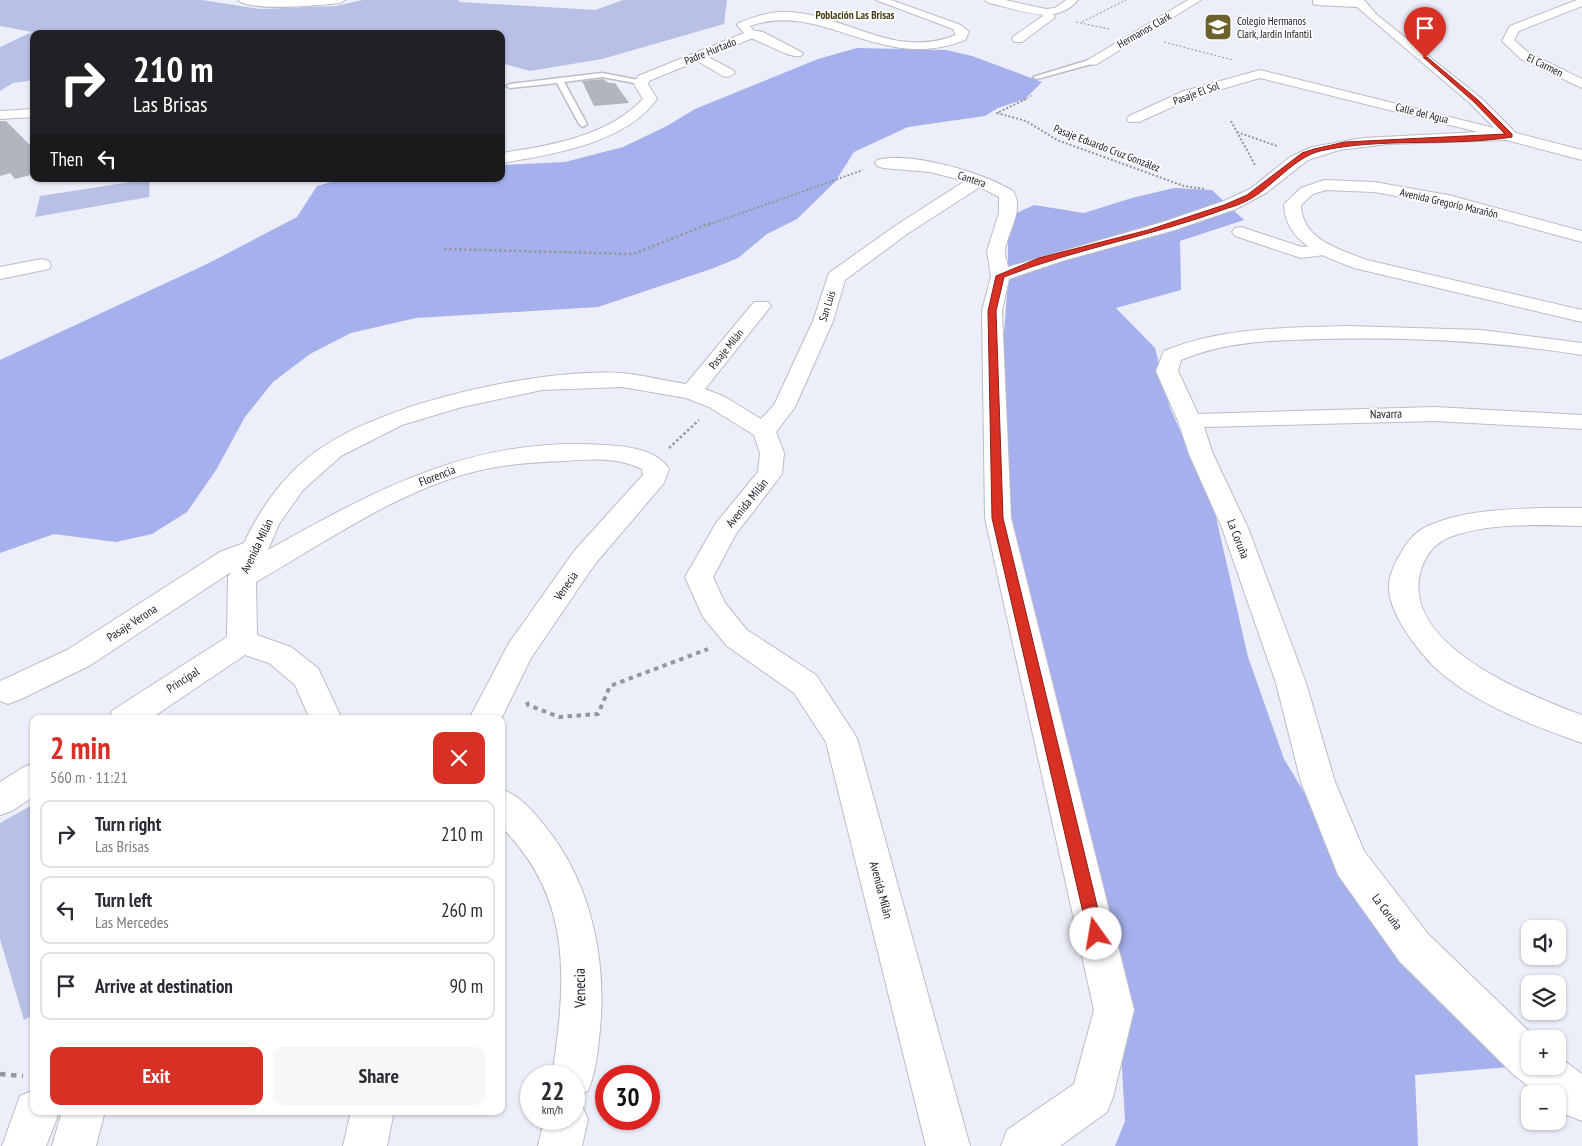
<!DOCTYPE html>
<meta charset="utf-8">
<style>
body{margin:0;font-family:"PT Sans Narrow",sans-serif;background:#f7f7f7;color:#2b2b33;height:100vh;display:flex;flex-direction:column;font-size:19px;white-space:nowrap}
*{box-sizing:border-box;margin:0}
p{font-size:16px;color:#7c7c81}
.icon{flex:none;width:28px;height:28px;fill:none;stroke:currentColor;stroke-width:2;stroke-linecap:round;stroke-linejoin:round}
.map{position:relative;flex:1;overflow:hidden}
.side{position:absolute;left:30px;top:715px;width:475px;height:400px;display:flex;flex-direction:column;background:#fff;border-radius:10px;box-shadow:0 1px 4px #0004}
.side>*{flex:none}
.banner{position:absolute;left:30px;top:30px;width:475px;height:152px;border-radius:10px;box-shadow:0 1px 4px #0004;background:#202124;color:#fff;overflow:hidden}
.buttons{position:absolute;left:1521px;top:920px;display:grid;gap:10px}
.buttons a{display:grid;place-items:center;width:45px;height:45px;border-radius:10px;background:#fff;box-shadow:0 1px 4px #0004;font-size:25px}
.speed{position:absolute;left:520px;top:1065px;display:flex;gap:10px;font-size:25px;font-weight:700;text-align:center}
.speed>*{display:grid;place-content:center;width:65px;height:65px;border-radius:50%;background:#fff;box-shadow:0 1px 4px #0004;line-height:1}
.speed small{font-size:12px;font-weight:400}
.speed .limit{border:8px solid #d22;background:#fff;color:#111}
.pin{position:absolute;display:grid;place-items:center;width:42px;height:42px;color:#fff;margin:-51px -21px;border-radius:50% 50% 50% 0;rotate:-45deg;box-shadow:0 0 5px #0007}
.pin .icon{rotate:45deg}
.me{position:absolute;width:55px;margin:-28px;rotate:347deg;stroke-linejoin:round;filter:drop-shadow(0 0 4px #0008)}
.turn{display:flex;align-items:center;gap:18px;height:105px;padding:0 20px;font-size:22px}
.turn .icon{width:65px;height:65px;stroke-width:2.5}
.turn b{display:block;font-size:35px;line-height:42px}
.then{display:flex;align-items:center;height:48px;padding:0 20px;background:#0003;gap:10px;font-size:19px}
.round{display:grid;place-items:center;flex:none;width:52px;height:52px;border-radius:10px;background:#f7f7f7}
.head{display:flex;align-items:center;justify-content:space-between;height:85px;padding:0 20px}
h1{font-size:30px;font-weight:600;line-height:38px;color:#d93025}
.action{display:flex;gap:10px;margin-top:auto;padding:10px 20px}
.action a{flex:1;height:58px;border-radius:10px;background:#d93025;color:#fff;font-size:20px;font-weight:600;line-height:58px;text-align:center}
.action a+a{background:#f7f7f7;color:#2b2b33}
ul{padding:0;list-style:none}
li{display:flex;align-items:center;gap:15px;height:68px;margin:0 10px 8px;padding:0 10px;border:2px solid #e1e1e2;border-radius:10px}
li div{flex:1}
li b{display:block;font-size:19px}
li em{font-style:normal}
.map>svg:first-child{display:block}
.green{fill:#b8c0e5}
.forest{fill:#a5b0ec}
.building{fill:#b2b5be}
.lines{fill:none;stroke-linecap:round;stroke-linejoin:round}
.service-casing{stroke:#bbbdc7;stroke-width:3}
.minor-casing{stroke:#bbbdc7;stroke-width:2}
.tertiary-casing{stroke:#bbbdc7;stroke-width:2}
.path-far4{stroke:#95969e;stroke-width:1;stroke-dasharray:2 2;stroke-linecap:butt}
.path-far3{stroke:#95969e;stroke-width:2;stroke-dasharray:2 2;stroke-linecap:butt}
.path-far2{stroke:#95969e;stroke-width:2.5;stroke-dasharray:2.5 2.5;stroke-linecap:butt}
.path-far1{stroke:#95969e;stroke-width:4;stroke-dasharray:4.5 4.5;stroke-linecap:butt}
.path{stroke:#95969e;stroke-width:4.5;stroke-dasharray:5.5 5.5;stroke-linecap:butt}
.service{fill:#fff;fill-rule:evenodd}
.minor{fill:#fff;fill-rule:evenodd}
.tertiary{fill:#fff;fill-rule:evenodd}
.route{fill:#d93025;stroke:#8d1f18}
.labels{text-anchor:middle;stroke-width:4;stroke-linejoin:round;paint-order:stroke}
.far-neighbourhood-label{font-size:11px;font-weight:bold;fill:#483e15;stroke:#fbfcfe}
.far-poi-label{font-size:11px;fill:#212226;stroke:#fbfcfe;text-anchor:start}
.far-street-label{font-size:11px;fill:#212226;stroke:#fbfcfe}
.street-label{font-size:12px;fill:#212226;stroke:#fbfcfe}
.near-street-label{font-size:15px;fill:#212226;stroke:#fbfcfe}
</style>
<div class="map">
<svg width="1582" height="1146" viewBox="0 0 1582 1146">
<rect width="100%" height="100%" fill="#eceef9"/>
<path class="green" d="M0,0H202L260,9L336,6L363,0H458L460,2L595,10L623,0H727L724,24L602,59L530,71L501,63V34H34V80L13,83L0,91V47L32,32L0,26Z
M150,179L149,197L35,217L40,196Z
M34,804V1014L24,1020L0,939V823Z"/>
<path class="forest" d="M857,48L946,50L972,56L1042,82L1025,99L998,108L985,116L908,127L854,152L835,182L797,219L767,234L738,258L714,268L598,307L416,318L351,333L310,354L273,382L245,417L216,470L187,512L152,534L116,542L54,534L0,553V360L207,264L297,217L317,186L342,179H501V165L565,162L623,147L667,126L695,109L818,59Z
M1174,188L1212,190L1244,220L1180,241L1181,290L1116,308L1155,348L1170,408L1213,504L1248,657L1284,759L1360,885L1509,1067L1415,1075L1418,1146H1115L1125,1121L1115,944L1009,524L997,426L1008,281V217L1034,205L1084,213L1132,198Z"/>
<path class="building" d="M603,79L609,83H615L629,103L594,106L582,81Z
M0,121H6L34,149V174L15,179L10,173L0,176Z"/>
<g class="lines">
<defs>
<path id="service" d="M1092,59L1096,61L1095,63L1037,79L1033,77Z
M602,73L644,81L635,83L602,77L564,82L587,124L583,127L579,124L557,83L510,88L506,86L510,84Z"/>
<path id="minor" d="M238,0H345L340,3C321,5 250,12 238,0Z
M1188,0H1201L1097,64L1092,65L1086,61Z
M1313,0H1364L1377,15L1481,98L1516,133L1582,150V160L1506,140L1388,144L1339,150L1308,160L1266,193L1236,209L1175,230L1062,261L1009,279L1002,311L1011,518L1134,1010L1113,1097L1107,1112L1060,1146H1001L1007,1130L1074,1084L1094,1010L985,518L982,311L991,276L987,251L999,213V197L980,187L907,234L845,280L833,321L795,407L776,432L784,453L782,474L736,534L713,577L725,603L747,630L816,675L857,738L970,1146H926L826,742L794,693L727,646L703,617L685,577L716,523L758,472L760,453L754,435L709,407L686,398L622,387L542,390L462,407L402,425L341,456L303,490L279,524L268,550C377,489 474,436 604,445C626,446 657,449 669,469L664,483L595,564L531,658L501,719H469L509,643L575,550L643,475L642,469C618,457 590,459 564,461C535,462 505,464 477,471C399,490 324,543 256,582L257,635L291,647L318,668L342,719H310L295,685L269,663L245,655L150,719H108L113,710L227,637L228,577L231,572L89,666L19,700L8,704L0,701V681L67,650L220,552L244,543C262,505 288,469 324,446C392,401 541,368 622,373C643,375 665,381 686,384L754,302H768L771,306L705,389L725,397L761,419L774,405L813,321L829,273L895,226L965,181L930,172L883,168L877,166L875,163L877,160C911,151 984,173 1013,191C1025,210 1007,232 1005,251C1005,255 1007,262 1008,267L1163,222L1224,201L1250,189L1290,157L1312,147L1363,138L1478,132L1260,78L1194,97L1139,122H1129L1127,119L1129,116L1184,91L1260,70L1494,128L1471,104L1357,7L1317,5L1313,4Z
M1577,0H1582V6L1519,31L1514,40L1529,53L1582,79V88L1521,59L1502,41L1510,26Z
M1046,9L1050,10L1055,17L1053,19L1022,42H1014L1012,39L1014,36L1043,16L1040,12Z
M751,30L763,32L803,53L801,56C789,59 761,40 747,37L745,34L747,31Z
M698,52L733,70L735,73L728,77L723,76L694,59L692,56Z
M1241,227L1302,247L1326,245L1332,246L1335,250L1332,254L1301,258L1235,236L1232,232L1235,228Z
M42,259L49,261L51,265L49,269L0,279V267Z
M1347,326L1482,330L1582,343V355C1496,341 1411,337 1324,339C1275,340 1226,341 1181,360L1178,371L1198,414L1435,407L1582,415V429L1435,421L1204,427L1213,454L1248,528L1306,683L1335,782L1364,851L1428,934L1537,1039H1530V1066H1558V1056L1582,1074V1121L1567,1115L1558,1108V1094H1539L1515,1076L1400,962L1338,875L1301,782L1276,683L1222,528L1189,454L1178,421L1156,371L1164,351C1223,327 1285,328 1347,326Z
M34,763V796L12,811L0,815V782L22,768Z
M501,789C519,795 532,810 544,825C593,884 608,965 599,1039C597,1057 595,1074 588,1091L574,1097V1076H552C566,985 574,898 501,827Z
M34,1090V1111H57V1118L46,1146H2L20,1096Z
M574,1101L581,1104L588,1119L582,1146H538L544,1119H574Z
M62,1111H105L96,1146H52Z
M351,1111H394L387,1146H343Z"/>
<path id="tertiary" d="M876,0H891L961,25L969,32L965,40C880,74 824,0 750,26L757,34L755,37L649,81L648,84L657,99C626,143 551,155 501,163V153C550,146 608,136 643,99L634,84L638,76L744,33L737,25L739,23C752,18 765,13 780,12C842,10 891,61 956,35L953,29Z
M984,0H1005L1046,9L1055,8L1066,0H1078C1056,27 1018,9 989,3Z
M34,109V117L0,119V111Z
M1324,180L1374,182L1448,195L1582,231V242L1446,205L1374,192L1326,190L1313,194L1301,205C1302,240 1339,249 1367,260L1582,310V322L1354,268C1323,256 1285,243 1284,204L1301,188Z
M1546,508H1582V526C1540,525 1490,522 1450,537C1433,544 1424,557 1420,574C1403,646 1530,696 1582,715V743C1535,726 1485,708 1446,677C1424,660 1390,617 1389,589C1388,578 1395,562 1401,553C1408,540 1417,530 1430,525C1466,510 1508,509 1546,508Z"/>
</defs>
<use href="#service" class="service-casing"/>
<use href="#minor" class="minor-casing"/>
<use href="#tertiary" class="tertiary-casing"/>
<path class="path-far4" d="M1076,22L1109,29
M1082,22L1126,0
M1164,42L1233,60
M1023,100L1033,95"/>
<path class="path-far3" d="M1026,99L997,113L1026,121L1057,140L1184,186L1205,189
M1231,121L1255,165
M1237,132L1277,146
M708,225L863,170"/>
<path class="path-far2" d="M444,249L633,254L711,223
M669,448L699,420"/>
<path class="path-far1" d="M527,702L528,705L559,717L598,714L610,686L708,649"/>
<path class="path" d="M0,1074L23,1076"/>
<use href="#service" class="service"/>
<use href="#minor" class="minor"/>
<use href="#tertiary" class="tertiary"/>
</g>
<path class="route" d="M1423,57H1427L1478,100L1512,134V137C1449,147 1383,137 1320,151C1294,158 1275,184 1252,198C1245,202 1236,206 1228,208C1154,236 1077,248 1004,277L996,311L1003,518L1104,934L1101,940L1096,942L1090,940L1088,934L992,518L988,311L996,276L1039,258L1148,230L1224,205L1247,195L1302,153L1314,149L1345,142L1505,134L1474,102Z"/>
<defs>
<symbol id="school-square" viewBox="-11 -11 22 22"><rect x="-9" y="-9" width="18" height="18" rx="4" fill="#6d612e" stroke="#fbfcfe"/><path d="M0-5L7-2L0 1L-7-2ZM-4 1L0 2.5L4 1V4Q0 6-4 4Z" fill="#fff"/></symbol>
</defs>
<g fill-rule="evenodd">
<use href="#school-square" x="1202" y="11" width="32" height="32"/>
</g>
<g class="labels">
<g class="far-neighbourhood-label">
<text x="855" y="19">Población Las Brisas</text>
</g>
<g class="far-poi-label">
<text x="1237" y="25">Colegio Hermanos<tspan x="1237" dy="13">Clark, Jardín Infantil</tspan></text>
</g>
<g class="far-street-label">
<text transform="translate(1144 30) rotate(-30)" y="4">Hermanos Clark</text>
<text transform="translate(710 51) rotate(-22)" y="4">Padre Hurtado</text>
<text transform="translate(1545 65) rotate(26)" y="4">El Carmen</text>
<text transform="translate(1196 93) rotate(-20)" y="4">Pasaje El Sol</text>
<text transform="translate(1422 113) rotate(14)" y="4">Calle del Agua</text>
<text transform="translate(1107 148) rotate(21)" y="4">Pasaje Eduardo Cruz González</text>
<text transform="translate(972 179) rotate(18)" y="4">Cantera</text>
<text transform="translate(1449 203) rotate(13)" y="4">Avenida Gregorio Marañón</text>
<text transform="translate(827 306) rotate(-72)" y="4">San Luis</text>
<text transform="translate(726 349) rotate(-51)" y="4">Pasaje Milán</text>
</g>
<g class="street-label">
<text transform="translate(1386 414) rotate(-1)" y="4">Navarra</text>
<text transform="translate(437 476) rotate(-21)" y="4">Florencia</text>
<text transform="translate(747 503) rotate(-51)" y="4">Avenida Milán</text>
<text transform="translate(1238 539) rotate(69)" y="4">La Coruña</text>
<text transform="translate(257 546) rotate(-64)" y="4">Avenida Milán</text>
<text transform="translate(566 586) rotate(-55)" y="4">Venecia</text>
<text transform="translate(132 623) rotate(-33)" y="4">Pasaje Verona</text>
<text transform="translate(183 680) rotate(-33)" y="4">Principal</text>
<text transform="translate(881 890) rotate(75)" y="4">Avenida Milán</text>
<text transform="translate(1387 912) rotate(53)" y="4">La Coruña</text>
</g>
<g class="near-street-label">
<text transform="translate(580 988) rotate(-91)" y="5">Venecia</text>
</g>
</g>
</svg>
<div class="buttons">
<a><svg class="icon" aria-label="sound" viewBox="0 0 24 24"><path d="M4 9h4l5-4v14l-5-4H4zM17 9q2 3 0 6"/></svg></a>
<a><svg class="icon" aria-label="layers" viewBox="0 0 24 24"><path d="M12 4l9 5-9 5-9-5zM3 14l9 5 9-5"/></svg></a>
<a>+</a>
<a>−</a>
</div>
<div class="speed"><div>22<small>km/h</small></div><div class="limit">30</div></div>
<div class="pin" style="left:1425px;top:58px;background:#d93025"><svg class="icon" aria-label="arrive" viewBox="0 0 24 24"><path d="M6 21V4h12l-3 4 3 4H6"/></svg></div>
<svg class="me" style="left:1096px;top:934px" viewBox="-20 -20 40 40"><circle r="19" fill="#fff"/><path d="M0-13L10 11 0 6-10 11z" fill="#d93025"/></svg>
<div class="banner">
<div class="turn"><svg class="icon" aria-label="right" viewBox="0 0 24 24"><path d="M7 20v-9h11M14 6l5 5-5 5"/></svg><div><b>210 m</b>Las Brisas</div></div>
<div class="then">Then<svg class="icon" aria-label="left" viewBox="0 0 24 24"><path d="M17 20v-9H6M10 6l-5 5 5 5"/></svg></div>
</div>
<section class="side">
<div class="head"><div><h1>2 min</h1><p>560 m · 11:21</p></div><a class="round" style="background:#d93025;color:#fff"><svg class="icon" aria-label="close" viewBox="0 0 24 24"><path d="M6 6l12 12M18 6L6 18"/></svg></a></div>
<ul>
<li><svg class="icon" aria-label="right" viewBox="0 0 24 24"><path d="M7 20v-9h11M14 6l5 5-5 5"/></svg><div><b>Turn right</b><p>Las Brisas</p></div><em>210 m</em></li>
<li><svg class="icon" aria-label="left" viewBox="0 0 24 24"><path d="M17 20v-9H6M10 6l-5 5 5 5"/></svg><div><b>Turn left</b><p>Las Mercedes</p></div><em>260 m</em></li>
<li><svg class="icon" aria-label="arrive" viewBox="0 0 24 24"><path d="M6 21V4h12l-3 4 3 4H6"/></svg><div><b>Arrive at destination</b></div><em>90 m</em></li>
</ul>
<div class="action"><a>Exit</a><a>Share</a></div>
</section>
</div>
